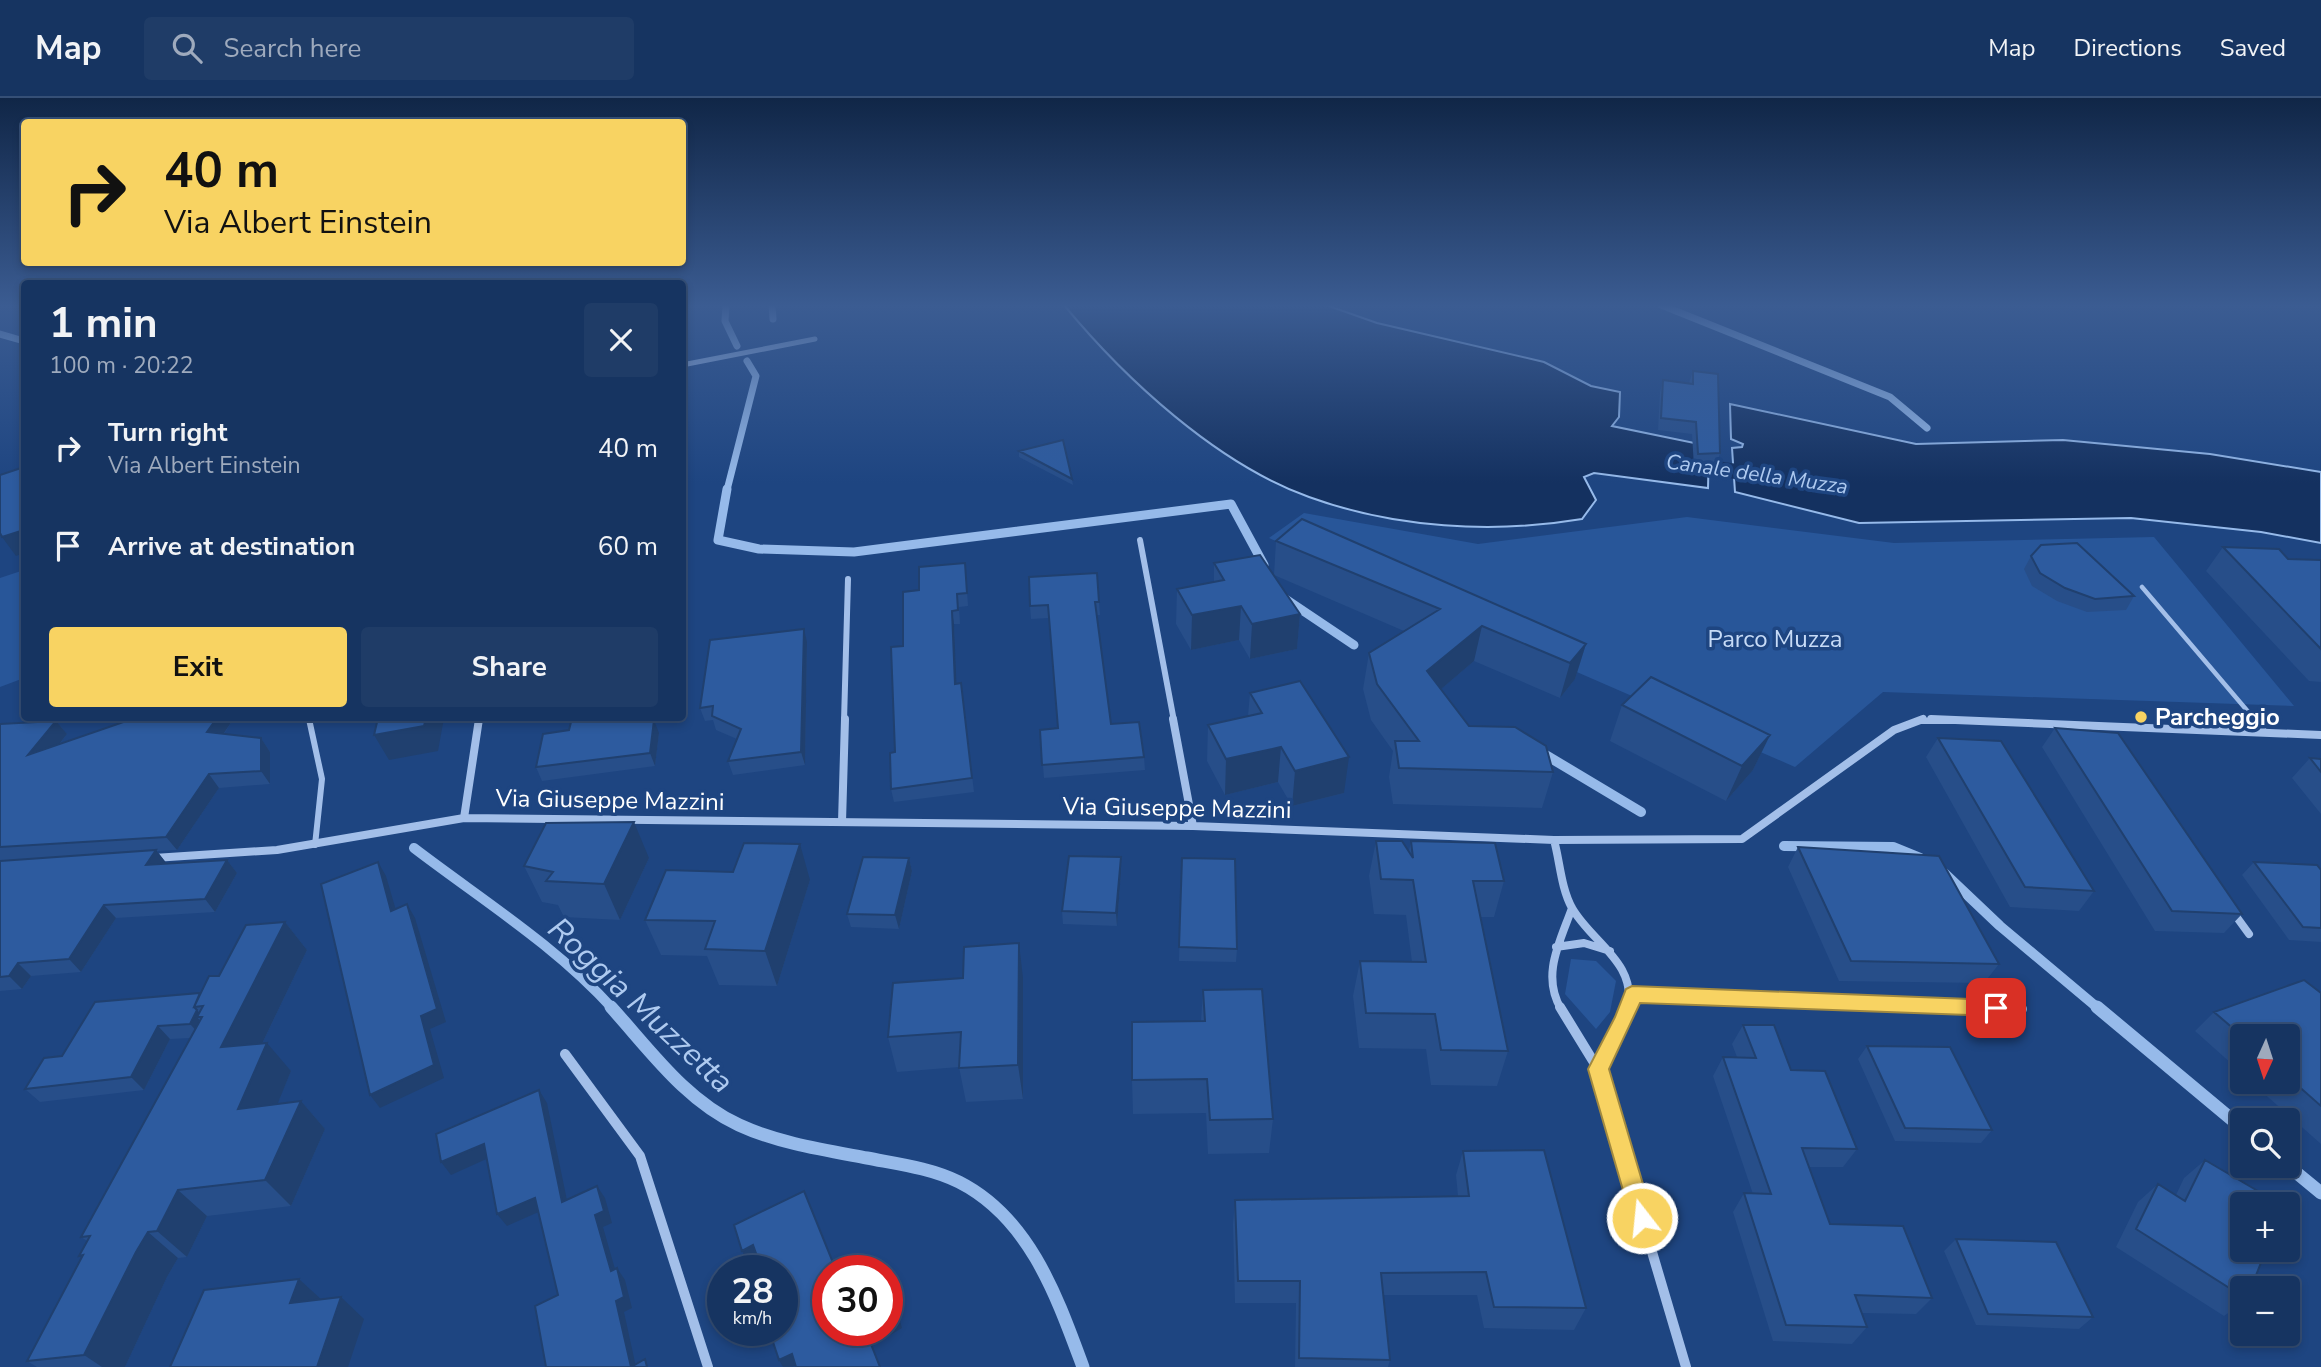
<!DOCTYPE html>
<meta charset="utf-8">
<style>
body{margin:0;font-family:"Nunito Sans",sans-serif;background:#1f3c67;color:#f1f3f6;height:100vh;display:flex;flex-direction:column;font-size:26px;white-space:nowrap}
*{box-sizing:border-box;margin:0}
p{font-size:23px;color:#9eaabd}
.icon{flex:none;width:38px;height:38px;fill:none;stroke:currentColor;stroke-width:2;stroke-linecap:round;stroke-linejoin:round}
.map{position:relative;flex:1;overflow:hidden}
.panel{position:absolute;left:21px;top:182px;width:665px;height:441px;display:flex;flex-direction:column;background:#163461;border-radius:7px;box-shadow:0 4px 10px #0003,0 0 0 2px #354f76}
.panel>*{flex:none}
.hud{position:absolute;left:21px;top:21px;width:665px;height:147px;border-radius:7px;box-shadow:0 4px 10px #0003,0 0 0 2px #354f76;background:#f8d362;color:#111;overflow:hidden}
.needle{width:46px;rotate:183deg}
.tools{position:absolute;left:2230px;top:926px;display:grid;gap:14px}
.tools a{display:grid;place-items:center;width:70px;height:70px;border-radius:7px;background:#163461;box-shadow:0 4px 10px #0003,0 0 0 2px #354f76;font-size:35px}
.speed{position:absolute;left:707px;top:1157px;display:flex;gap:14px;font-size:35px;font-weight:700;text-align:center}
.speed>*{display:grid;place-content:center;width:91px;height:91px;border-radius:50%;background:#163461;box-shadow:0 4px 10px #0003,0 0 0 2px #354f76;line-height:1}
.speed small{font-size:18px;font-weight:400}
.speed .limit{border:10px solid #d22;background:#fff;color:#111}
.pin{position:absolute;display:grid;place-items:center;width:60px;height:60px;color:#fff;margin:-30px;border-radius:14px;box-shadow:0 4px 10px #0006}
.me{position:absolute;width:77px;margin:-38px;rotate:344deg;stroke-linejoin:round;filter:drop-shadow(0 0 5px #0008)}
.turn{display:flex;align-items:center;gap:24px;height:147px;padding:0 28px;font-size:32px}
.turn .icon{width:91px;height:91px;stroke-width:2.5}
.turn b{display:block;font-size:49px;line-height:60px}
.round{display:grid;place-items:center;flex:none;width:74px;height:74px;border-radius:7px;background:#1f3c67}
.headline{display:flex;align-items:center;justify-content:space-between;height:119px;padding:0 28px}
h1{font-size:42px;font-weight:700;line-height:52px}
.action{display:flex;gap:14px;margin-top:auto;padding:14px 28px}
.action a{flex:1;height:80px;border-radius:7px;background:#f8d362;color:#111;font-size:28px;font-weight:700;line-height:80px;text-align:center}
.action a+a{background:#1f3c67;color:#f1f3f6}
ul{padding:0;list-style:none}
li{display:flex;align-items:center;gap:21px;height:98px;padding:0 28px}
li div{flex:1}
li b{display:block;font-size:26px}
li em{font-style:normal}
header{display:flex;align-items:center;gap:42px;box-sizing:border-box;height:98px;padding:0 35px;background:#163461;border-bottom:2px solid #354f76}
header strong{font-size:33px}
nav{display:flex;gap:38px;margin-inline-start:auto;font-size:24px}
.search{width:490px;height:63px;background:#1f3c67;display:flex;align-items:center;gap:18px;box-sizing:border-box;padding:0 24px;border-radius:7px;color:#9eaabd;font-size:26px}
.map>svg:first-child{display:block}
.green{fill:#285699}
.water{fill:#143160;stroke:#96baea;stroke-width:2}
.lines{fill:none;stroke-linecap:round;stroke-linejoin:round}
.stream-far3{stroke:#96baea;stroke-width:7}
.stream-far2{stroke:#96baea;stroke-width:9}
.stream-far1{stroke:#96baea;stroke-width:10}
.stream{stroke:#96baea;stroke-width:13}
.canal{fill:#143160;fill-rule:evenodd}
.service-far1{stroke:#a3bfe9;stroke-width:4.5}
.service{stroke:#a3bfe9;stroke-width:6}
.minor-far3{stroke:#a3bfe9;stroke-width:5}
.minor-far2{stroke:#a3bfe9;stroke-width:6}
.minor-far1{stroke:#a3bfe9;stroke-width:8}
.minor{stroke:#a3bfe9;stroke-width:10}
.wall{fill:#274e89}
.shaded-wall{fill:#20406f}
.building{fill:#2d5b9f;stroke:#20406f;stroke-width:2}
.route{fill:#f8d362;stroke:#a18940;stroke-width:2}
.poi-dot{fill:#f8d362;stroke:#1e4581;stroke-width:2.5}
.labels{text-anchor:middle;stroke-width:7;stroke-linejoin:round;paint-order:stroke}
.far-water-label{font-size:21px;font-style:italic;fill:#aecaf0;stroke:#1e4581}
.park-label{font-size:24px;fill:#c7dbf7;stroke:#1e4581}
.poi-label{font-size:24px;font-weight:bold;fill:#fff;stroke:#1e4581;text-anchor:start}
.street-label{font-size:24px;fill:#fff;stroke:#1e4581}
.near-water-label{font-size:32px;font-style:italic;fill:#aecaf0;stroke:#1e4581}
</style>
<header>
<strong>Map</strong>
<div class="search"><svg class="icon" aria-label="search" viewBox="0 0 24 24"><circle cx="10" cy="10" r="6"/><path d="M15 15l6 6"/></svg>Search here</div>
<nav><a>Map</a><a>Directions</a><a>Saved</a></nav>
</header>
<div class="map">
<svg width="2321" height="1269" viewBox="0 0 2321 1269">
<rect width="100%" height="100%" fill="#1e4581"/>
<path class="green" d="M1304,415L1478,446L1687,419L1894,445L2154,439L2294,608L1883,594L1795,669L1269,440Z
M24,472V580L0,589V480Z
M1571,861L1596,863L1616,883L1610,914L1596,931L1565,896Z"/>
<path class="water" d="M1064,207H1326L1377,225L1544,264L1591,288L1620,294L1619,319L1612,328L1709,348L1708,390L1594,375L1584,379L1596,402L1582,421C1493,436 1394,430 1309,399C1217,366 1125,281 1064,207Z
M1730,306L1916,346L2063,342L2210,356L2321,374V445L2261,434L2131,420L1859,425L1735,394L1732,350L1742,349L1743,346L1731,341Z"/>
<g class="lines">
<path class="stream-far3" d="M726,207L725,223L737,248
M772,207L773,221
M1661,207L1890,299L1927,330
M0,236L24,243
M727,392L756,278L747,263"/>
<path class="stream-far2" d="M727,391L718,442L759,451L854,454L1231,406L1264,467
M1284,500L1354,547"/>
<path class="stream-far1" d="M1539,653L1641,714
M1784,748L1893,749L1920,760
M414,750C482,802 555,847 613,911
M1942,773L2000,828L2099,911"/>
<path class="stream" d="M611,909C650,952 685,1002 739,1027C778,1045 824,1052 867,1060C898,1066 931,1070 959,1084C1030,1120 1057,1199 1083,1269
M2097,909L2242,1030
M2287,1067L2321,1095"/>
<path class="canal" d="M1662,355L1779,372L1788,374L1792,380L1788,386L1779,388L1653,368L1649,363L1653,358Z"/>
<path class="service-far1" d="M2142,489L2256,623
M309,620L310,623"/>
<path class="service" d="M309,621L322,681L315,747
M2254,621L2265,634"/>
<path class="minor-far3" d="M682,267L815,241"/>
<path class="minor-far2" d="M1140,442L1174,623
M479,623V620
M844,623L848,481
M1918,623H1974"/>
<path class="minor-far1" d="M1173,621L1193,728
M1931,621L2321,637
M464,720L479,621
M842,724L845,621
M1554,742C1560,764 1561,790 1572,810C1592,845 1637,864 1628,911
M154,760L277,752L464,720L1193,728L1554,742L1742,741L1894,632L1923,621
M2233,814L2249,836
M1556,849L1584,845L1610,853
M1632,896L2016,911
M1561,911C1541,877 1560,844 1572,810"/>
<path class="minor" d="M1560,909L1598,971L1686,1269
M1971,909L2022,911
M565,956L640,1058L708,1269
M1598,971L1628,909"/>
</g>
<path class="wall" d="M1693,273L1720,355L1716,368L1694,369L1692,336L1658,332L1660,294L1663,282L1689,285Z
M1019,353L1072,381L1073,387L1019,359Z
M1276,443L1586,546L1575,581L1560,600L1474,563L1441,591L1469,628L1553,674L1542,710L1393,706L1389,679L1393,653L1371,622L1363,591L1369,555L1404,533L1274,477Z
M2223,449L2288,461L2321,462V584L2309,583L2206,473Z
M2031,458L2134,498L2126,512L2087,514L2057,503L2032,488L2024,471Z
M1214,465L1300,516L1297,551L1250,561L1239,542L1191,552L1176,526L1177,491L1214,484Z
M966,478L968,508L959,509L960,526H954L956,586L961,585L974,694L894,704L891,691L903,548L919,492Z
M1099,504L1100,517H1097L1111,626L1144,659L1145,672L1044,680L1040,632L1058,630L1049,520L1031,521L1030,508Z
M807,544L805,667L733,677L728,663L737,641L716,632L713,622L705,623L700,610Z
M1250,595L1344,695L1292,708L1278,684L1225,697L1207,663L1208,627L1248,618Z
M1622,607L1770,637L1753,672L1726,703L1610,643Z
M135,620H234L224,636L261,640L270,654V686L219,690L177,752L157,753L167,766L227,762L237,775L215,814L116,820L81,874L31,878L22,891L0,893V626L56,623L67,636L59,647Z
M640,620V624L659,635L655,668L542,683L536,669L569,632Z
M2055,630L2242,816L2224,835L2155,833L2042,649Z
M1938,640L2094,793L2079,813L2010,809L1926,659Z
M2310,660L2321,661V716L2292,680Z
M1376,743L1409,753L1411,743L1504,783L1494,819H1481L1508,953L1497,988L1431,987L1426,951L1359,950L1353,898L1360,863L1412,864L1406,817L1374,816L1369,778Z
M1798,749L1999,866L1984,885L1839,883L1788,769Z
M1121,759V773L1117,828L1063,826L1062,813Z
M649,760L620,822L564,819L558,807L542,804L524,768Z
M909,760L912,773L899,831L851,829L847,816Z
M1182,760L1237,851L1236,864L1179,863Z
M2254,764L2321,772V844L2289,842L2242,777Z
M810,782L777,888L719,887L707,858L661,857L645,822Z
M285,824L307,852L262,946L291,973L277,1006L301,1003L325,1031L291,1108L207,1118L187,1159L178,1160L167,1179L125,1269H37L27,1263L82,1160L79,1158L87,1143L81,1139L190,940L170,941L144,992L40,1004L25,991L62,958L200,895L219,878Z
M1023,880V1001L966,1004L959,969L897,974L888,939Z
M1203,892L1273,1021L1269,1055L1208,1056L1206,1015L1133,1016L1132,982L1201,923Z
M2321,895V1046L2251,984H2287V938H2242V975L2195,933L2214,914Z
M1743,927L1791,972L1857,1051L1843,1069H1809L1830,1126L1932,1200L1916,1216L1862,1215L1867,1229L1852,1246L1773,1243L1733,1114L1744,1095L1753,1096L1713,978L1723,959H1737L1732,946Z
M1867,948L1992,1032L1981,1045L1895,1043L1858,961Z
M1463,1053L1586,1210L1574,1232L1484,1230L1477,1197H1383L1390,1262L1388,1269H1295L1296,1205H1235L1233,1126L1235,1102L1458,1098L1456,1077Z
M2205,1062L2242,1190V1205L2224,1218L2116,1149L2138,1104L2158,1086L2176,1097L2184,1080Z
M1956,1141L2093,1219L2079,1231L1976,1227L1944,1153Z"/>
<path class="shaded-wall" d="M24,432V455L16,458L2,439Z
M1241,508L1239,542L1191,552L1192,517Z
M952,513L954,526L957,599L955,586Z
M1300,516L1297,551L1250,561L1252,526Z
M1482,528L1474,563L1420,609L1427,573Z
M804,531L807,544L805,667L801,654Z
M1586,546L1575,581L1560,600L1570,565Z
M217,620H234L216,647L207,634Z
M426,620H444L438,653L389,662L374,637Z
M633,620H640L637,638L632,624Z
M654,622L659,635L655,668L650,655Z
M56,623L67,636L40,671L28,657Z
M1770,637L1753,672L1726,703L1742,668Z
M261,640L270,654V686L261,673Z
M1281,649L1278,684L1225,697L1226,661Z
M1349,659L1344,695L1292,708L1295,673Z
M209,676L219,690L177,752L166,739Z
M634,724L649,760L620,822L604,786Z
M800,746L810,782L777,888L765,853Z
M156,752L167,766L146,767Z
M1121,759V773L1117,828L1116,815Z
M909,760L912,773L899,831L895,817Z
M227,762L237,775L215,814L205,801Z
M378,764L386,778L400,826L391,813Z
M407,806L415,820L446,924L430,931L444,980L380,1010L370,997L421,918Z
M104,807L116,820L81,874L69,861Z
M285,824L307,852L247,977L221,949Z
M1019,845L1023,880V1001L1018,967Z
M18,865L31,878L22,891L9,878Z
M197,912L208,925L202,919H197L206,930L202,939L190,926Z
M158,928L170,941L144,992L131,979Z
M267,945L291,973L264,1039L238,1011Z
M539,992L547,1005L570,1117L562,1104Z
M301,1003L325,1031L291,1108L265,1082Z
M484,1046L493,1058L451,1077L441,1064Z
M597,1088L605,1100L612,1125L603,1129L619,1185L611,1173L595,1117Z
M178,1092L207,1118L187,1159L157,1133Z
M535,1100L543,1112L507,1128L497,1116Z
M148,1134L178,1160L167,1179L125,1269H102L84,1257L136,1154Z
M753,1147L758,1159L748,1165L742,1153Z
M617,1170L625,1182L632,1210L624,1214L636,1269H631L616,1203Z
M299,1181L323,1203L290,1205Z
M341,1199L364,1221L348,1269H317Z
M899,1219L902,1230L872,1248L867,1236L875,1232H887V1225Z
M792,1256L797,1267L793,1269H783L779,1262Z"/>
<path class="building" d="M1693,273L1718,276L1720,355L1698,356L1696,324L1661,320L1663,282L1693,286Z
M1063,342L1072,381L1019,353Z
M24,369V432L2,439L0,435V377Z
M1302,421L1586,546L1570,565L1482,528L1427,573L1469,628L1515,629L1546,648L1553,674L1399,670L1395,643H1419L1377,586L1369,555L1440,511L1276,443Z
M2077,445L2134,498L2095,501L2065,490L2040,475L2031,458L2041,447Z
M2223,449L2279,451L2288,461L2321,462V551Z
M1260,457L1300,516L1252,526L1241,508L1192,517L1177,491L1224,482L1214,465Z
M965,465L967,495L957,496L958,512L952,513L955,586L961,585L972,680L891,691L890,655L895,654L891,549L903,548V494L919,492V469Z
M1097,475L1099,504H1095L1111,626L1139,624L1144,659L1042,667L1040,632L1058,630L1048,507L1030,508L1029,479Z
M804,531L801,654L728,663L741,631L712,618L713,608L700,610L710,542Z
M1651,579L1770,637L1742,668L1622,607Z
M1300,583L1349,659L1295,673L1281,649L1226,661L1208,627L1262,615L1250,595Z
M135,620H217L207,634L261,640V673L209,676L166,739L0,749V626L56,623L28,657Z
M378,620H426L424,628L374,637Z
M572,620H633L632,624L654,622L650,655L536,669L543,636L569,632Z
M2055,630L2118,635L2242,816L2172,813Z
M1938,640L2001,643L2094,793L2025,789Z
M2310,660L2321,661V674Z
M634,724L604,786L546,783L553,774L524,768L546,725Z
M1376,743H1402L1413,760L1411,743L1495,745L1504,783H1473L1508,953L1441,952L1435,916L1366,915L1360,863L1426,864L1413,782L1381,781Z
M744,745L800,746L765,853L705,851L715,823L645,822L666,772L733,774Z
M1798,749L1939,758L1999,866L1851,863Z
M156,752L146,767L227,762L205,801L104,807L69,861L18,865L9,878L0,879V763Z
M1069,758L1121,759L1116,815L1062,813Z
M863,759L909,760L895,817L847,816Z
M1182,760L1235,761L1237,851L1179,849Z
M378,764L391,813L407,806L437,911L421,918L434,967L370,997L321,786Z
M2254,764L2317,767L2321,772V830L2303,829Z
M285,824L221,949L267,945L238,1011L301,1003L265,1082L178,1092L157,1133L148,1134L136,1154L84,1257L27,1263L83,1157L79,1158L90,1138L81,1139L202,919H197L203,908L194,909L209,878H219L246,827Z
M1019,845L1018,967L959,970L961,934L888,939L893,885L963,880L964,849Z
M2304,882L2321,895V1008L2287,978V938H2242L2214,914Z
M1262,891L1273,1021L1210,1022L1207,981L1132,982V924L1205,923L1203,892Z
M200,895L194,909L197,912L190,926L158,928L131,979L25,991L44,960L62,958L95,904Z
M1743,927H1774L1791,972L1825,973L1857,1051L1802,1050L1830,1126L1903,1128L1932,1200L1855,1197L1867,1229L1786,1227L1744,1095L1771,1096L1723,959L1756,960Z
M1867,948L1950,949L1992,1032L1905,1030Z
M539,992L562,1104L597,1088L604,1113L595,1117L611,1173L617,1170L624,1199L616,1203L631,1269L645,1261L647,1269H546L535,1208L558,1197L535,1100L497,1116L484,1046L441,1064L436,1036Z
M1544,1052L1586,1210L1494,1209L1486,1174L1381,1175L1390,1262L1299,1260L1300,1183H1238L1235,1102L1469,1098L1463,1053Z
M2205,1062L2280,1106H2242V1152H2266L2251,1190H2242V1198L2136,1131L2158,1086L2185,1103Z
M804,1093L836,1172H828V1232H875L867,1236L880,1269H796L792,1256L779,1262L769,1232H782V1172H762L753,1147L742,1153L734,1127Z
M1956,1141L2056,1144L2093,1219L1988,1216Z
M874,1163L878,1172H856Z
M299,1181L290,1205L341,1199L317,1269H170L204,1192Z
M887,1193L899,1219L887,1225Z"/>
<linearGradient id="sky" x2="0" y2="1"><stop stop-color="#102647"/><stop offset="0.54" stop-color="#3b5c92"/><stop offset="1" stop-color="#3b5c92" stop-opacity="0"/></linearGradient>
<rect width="2321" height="385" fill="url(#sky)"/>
<path class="route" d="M1632,888L1996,902L2003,904L2006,910L2003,916L1996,918L1640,905L1609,971L1653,1120L1650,1128L1642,1131L1634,1128L1631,1120L1588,971L1615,919L1626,891Z"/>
<circle class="poi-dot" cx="2141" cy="619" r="7"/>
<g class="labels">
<g class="far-water-label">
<text transform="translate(1757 376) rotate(8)" y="7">Canale della Muzza</text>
</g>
<g class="park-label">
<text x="1775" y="549">Parco Muzza</text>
</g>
<g class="poi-label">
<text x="2155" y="627">Parcheggio</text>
</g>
<g class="street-label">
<text transform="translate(610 702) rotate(1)" y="8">Via Giuseppe Mazzini</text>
<text transform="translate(1177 710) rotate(1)" y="8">Via Giuseppe Mazzini</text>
</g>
<g class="near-water-label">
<text transform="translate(641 907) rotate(43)" y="11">Roggia Muzzetta</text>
</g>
</g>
</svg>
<div class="tools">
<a><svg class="needle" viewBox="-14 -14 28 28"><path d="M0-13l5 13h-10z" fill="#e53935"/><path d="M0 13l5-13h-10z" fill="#9eaabd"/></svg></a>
<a><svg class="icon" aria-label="search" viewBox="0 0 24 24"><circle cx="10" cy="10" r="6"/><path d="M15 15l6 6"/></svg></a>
<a>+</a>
<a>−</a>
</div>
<div class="speed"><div>28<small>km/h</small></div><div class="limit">30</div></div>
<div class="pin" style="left:1996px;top:910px;background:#d93025"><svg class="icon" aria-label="arrive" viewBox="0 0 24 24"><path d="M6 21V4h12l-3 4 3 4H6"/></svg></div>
<svg class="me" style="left:1642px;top:1120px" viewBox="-20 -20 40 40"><circle r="17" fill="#f8d362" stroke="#fff" stroke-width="3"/><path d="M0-11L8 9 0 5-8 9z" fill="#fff"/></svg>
<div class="hud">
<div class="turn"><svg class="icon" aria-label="right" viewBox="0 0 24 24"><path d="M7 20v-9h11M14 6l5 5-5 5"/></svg><div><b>40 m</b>Via Albert Einstein</div></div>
</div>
<section class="panel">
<div class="headline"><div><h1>1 min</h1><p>100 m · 20:22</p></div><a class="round"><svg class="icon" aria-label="close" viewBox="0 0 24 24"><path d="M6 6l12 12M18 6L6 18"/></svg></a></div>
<ul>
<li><svg class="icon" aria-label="right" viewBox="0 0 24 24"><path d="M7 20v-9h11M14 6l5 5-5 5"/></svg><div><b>Turn right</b><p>Via Albert Einstein</p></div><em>40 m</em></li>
<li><svg class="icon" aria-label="arrive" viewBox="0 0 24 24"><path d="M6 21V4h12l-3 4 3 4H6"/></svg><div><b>Arrive at destination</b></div><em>60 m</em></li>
</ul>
<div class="action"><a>Exit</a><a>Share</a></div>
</section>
</div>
